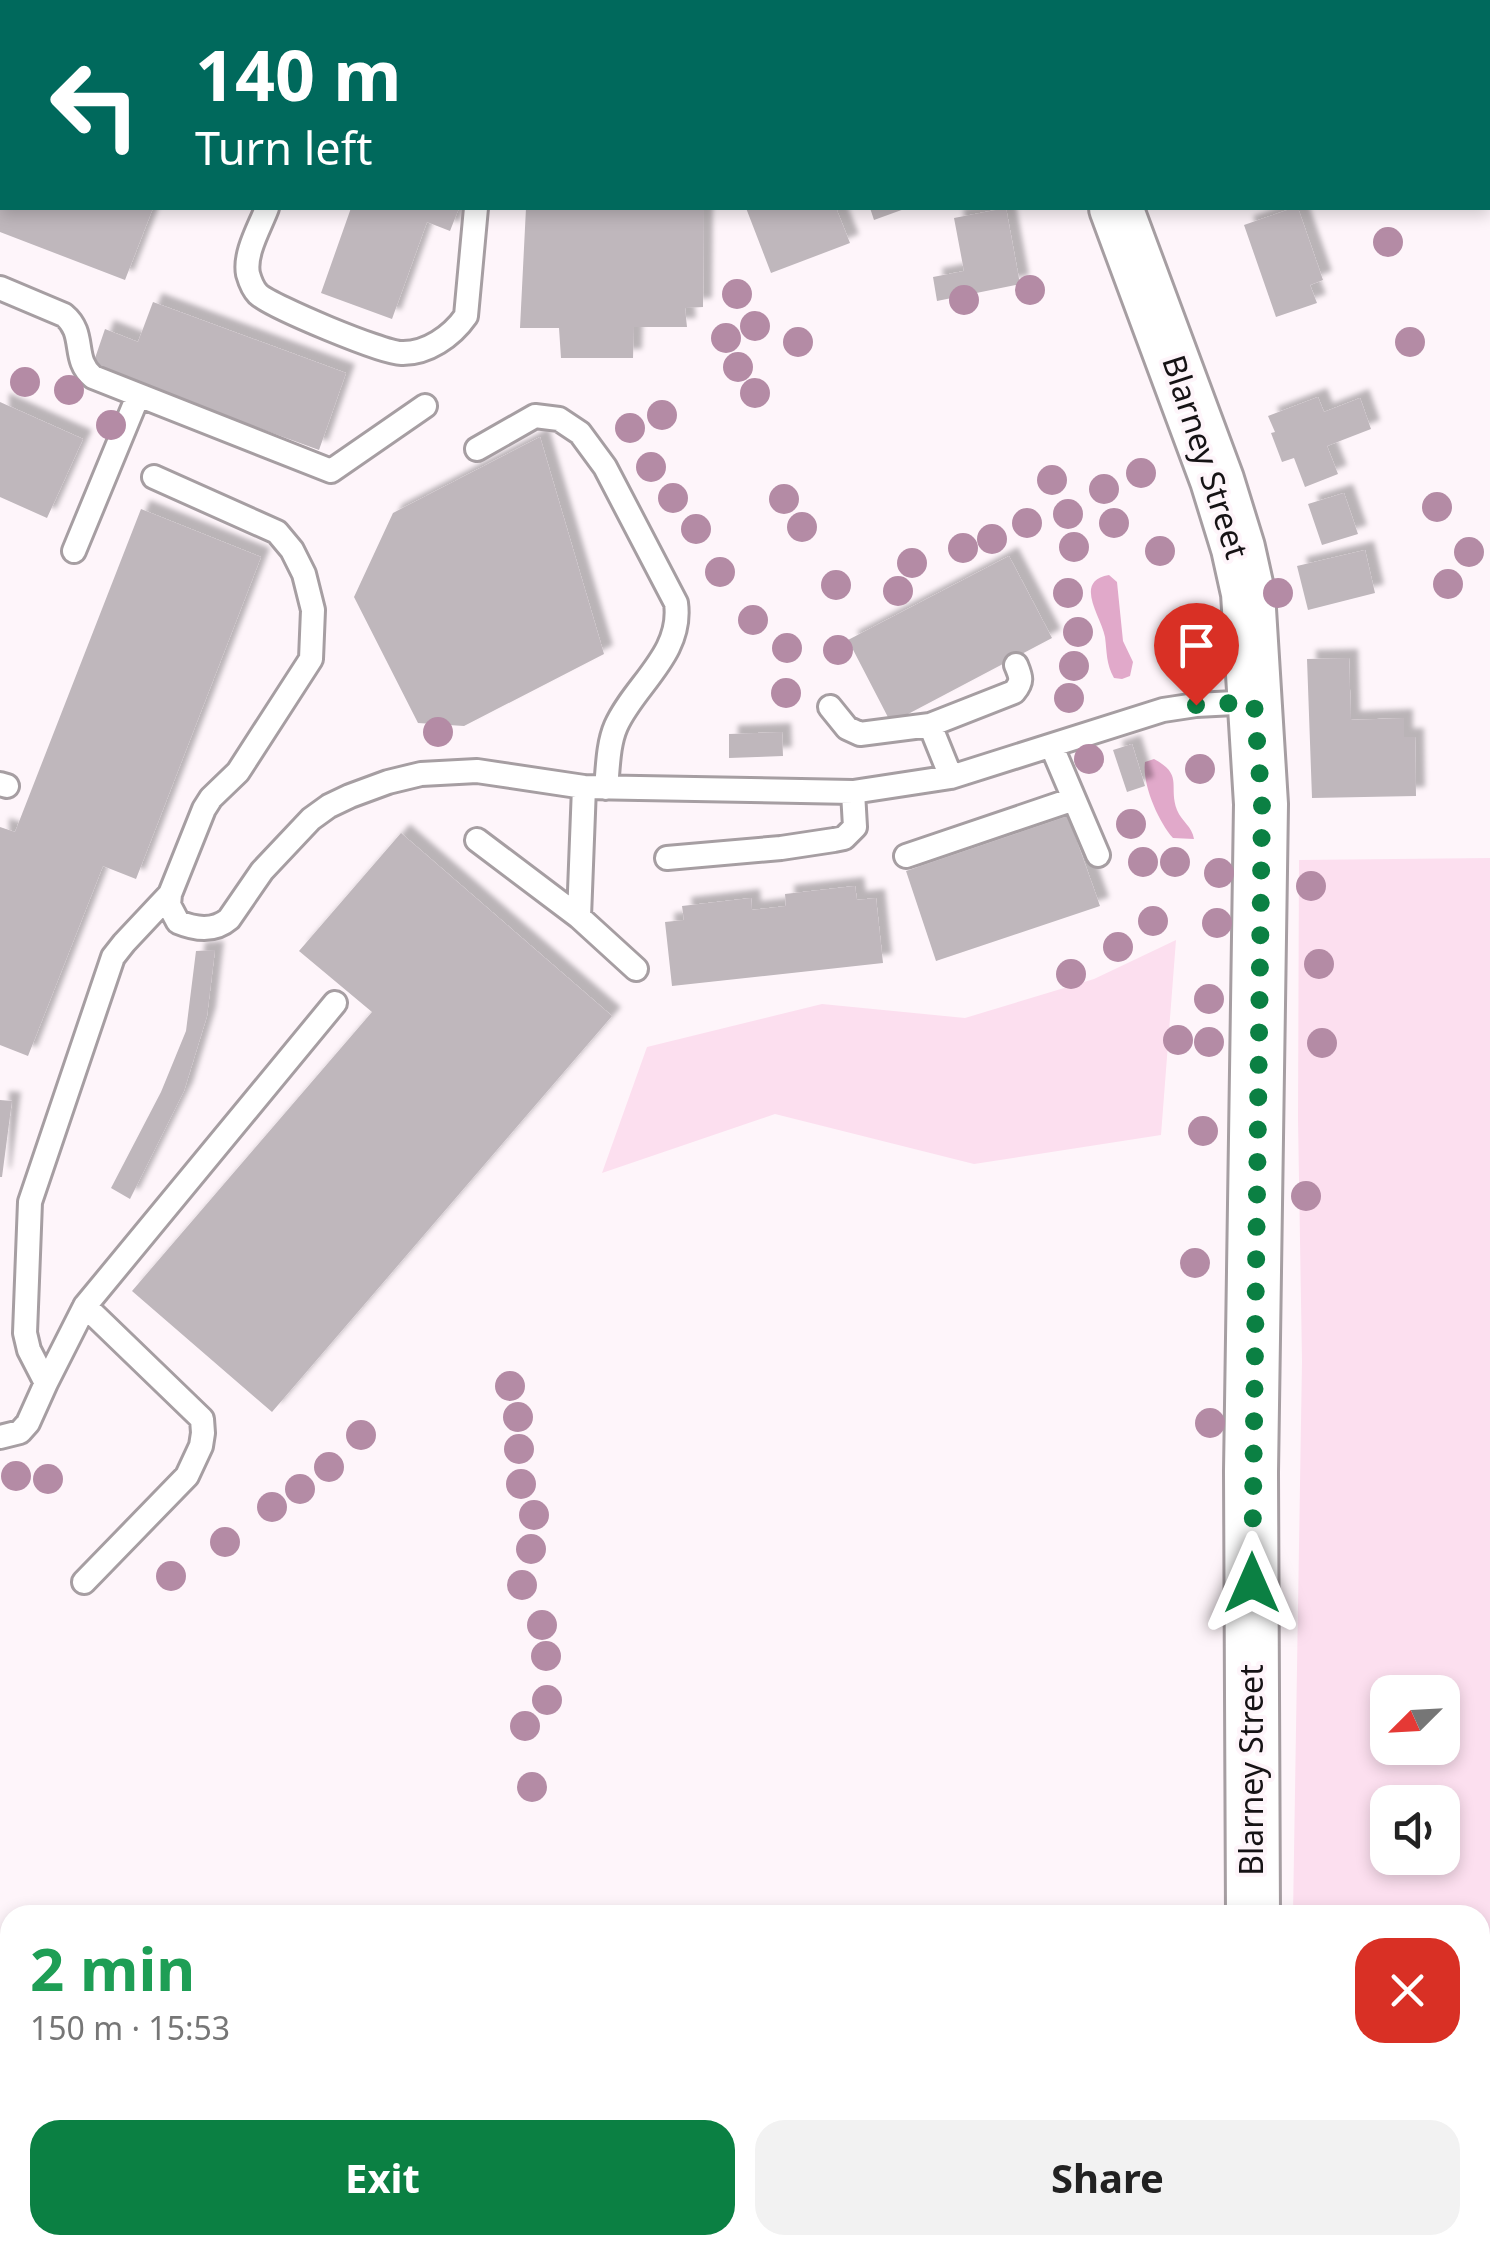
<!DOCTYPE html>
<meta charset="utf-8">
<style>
body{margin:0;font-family:"Noto Sans",sans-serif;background:#f2f2f2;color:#222;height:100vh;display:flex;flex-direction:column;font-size:38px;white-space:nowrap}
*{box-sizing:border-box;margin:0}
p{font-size:32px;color:#767676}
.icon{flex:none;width:55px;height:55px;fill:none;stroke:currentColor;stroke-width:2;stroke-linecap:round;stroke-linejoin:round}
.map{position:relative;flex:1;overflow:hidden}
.drawer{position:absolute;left:0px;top:1905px;width:1490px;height:350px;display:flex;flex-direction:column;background:#fff;border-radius:30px 30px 0 0;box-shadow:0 5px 15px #0003}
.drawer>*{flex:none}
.hud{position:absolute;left:0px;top:0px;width:1490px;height:210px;box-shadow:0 5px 15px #0003;background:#00695c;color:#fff;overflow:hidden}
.needle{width:65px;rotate:246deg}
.controls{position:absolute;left:1370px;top:1675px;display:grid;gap:20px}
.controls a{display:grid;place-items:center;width:90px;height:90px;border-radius:20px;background:#fff;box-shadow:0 5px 15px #0003;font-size:50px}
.pin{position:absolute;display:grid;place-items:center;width:85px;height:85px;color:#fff;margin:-102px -42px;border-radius:50% 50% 50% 0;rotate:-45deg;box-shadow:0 0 10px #0007}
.pin .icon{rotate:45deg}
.me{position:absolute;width:110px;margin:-55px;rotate:0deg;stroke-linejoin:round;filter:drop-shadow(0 0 8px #0008)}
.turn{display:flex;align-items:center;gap:35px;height:210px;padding:0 30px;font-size:45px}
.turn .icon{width:130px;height:130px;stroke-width:2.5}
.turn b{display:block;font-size:70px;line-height:85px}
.round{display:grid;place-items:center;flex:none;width:105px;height:105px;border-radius:30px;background:#f2f2f2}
.headline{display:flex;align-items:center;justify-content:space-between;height:170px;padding:0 30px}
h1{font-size:60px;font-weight:700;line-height:75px;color:#1e9e55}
.button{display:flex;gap:20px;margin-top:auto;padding:20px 30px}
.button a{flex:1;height:115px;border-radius:30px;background:#0b8043;color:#fff;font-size:40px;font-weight:700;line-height:115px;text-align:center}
.button a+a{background:#f2f2f2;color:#222}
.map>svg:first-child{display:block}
.green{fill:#fcdfef;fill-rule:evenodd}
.water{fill:#e1a9ca}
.building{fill:#bfb7bc;filter:url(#shadow)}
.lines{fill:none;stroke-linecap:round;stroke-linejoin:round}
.service-casing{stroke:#a69ea2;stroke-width:28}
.tertiary-casing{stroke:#a69ea2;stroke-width:58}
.service{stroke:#fff;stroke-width:22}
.tertiary{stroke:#fff;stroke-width:52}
.tree{fill:#b48ba5}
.route{stroke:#0b8043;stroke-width:18;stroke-dasharray:0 32.4}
.labels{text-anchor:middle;stroke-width:8;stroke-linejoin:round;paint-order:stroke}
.street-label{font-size:32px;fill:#161315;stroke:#fef5fa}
</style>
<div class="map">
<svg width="1490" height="2255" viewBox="0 0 1490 2255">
<defs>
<filter id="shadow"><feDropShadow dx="9" dy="-9" stdDeviation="2.5" flood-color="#0004"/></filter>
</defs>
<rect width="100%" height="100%" fill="#fef5fa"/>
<path class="green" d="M1490,858V2255H1288V2245H1480V1915H1293L1302,1361L1298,1119L1299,860ZM1442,1692V1748H1388V1692ZM1388,1802H1442V1858H1388Z
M1176,940L1161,1135L974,1164L775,1114L602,1173L647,1047L822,1004L965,1018L1094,979Z"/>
<path class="water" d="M1109,575L1117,582L1123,641L1133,662L1130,676L1122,679L1114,678C1106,664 1107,652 1105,637C1101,616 1073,581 1109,575Z
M1154,759C1184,775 1168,786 1177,810C1182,822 1192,826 1194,839L1173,838C1158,821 1142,784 1145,762Z"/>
<path class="building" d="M0,208H153L125,280L0,232Z
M351,208H459L450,231L427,222L392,319L321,293Z
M526,208H704L703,307L685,308L687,327H634L633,358H561L559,328H520Z
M746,208H836L850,243L771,273Z
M870,208H907L874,220Z
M1006,208L1020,284L937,301L933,277L964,271L954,218Z
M1293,208H1298L1323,280L1310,285L1317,303L1276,317L1244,225Z
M153,302L346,373L319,450L92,367L105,329L138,342Z
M1318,397L1324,412L1360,398L1371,429L1327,446L1338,474L1305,487L1294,458L1282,462L1271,433L1275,432L1268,416Z
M0,402L83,439L47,518L0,497Z
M540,437L604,654L464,726L418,723L354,597L393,513Z
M1344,493L1358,534L1322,545L1308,504Z
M141,509L261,557L136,879L103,866L28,1056L0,1045V827L15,832Z
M1365,550L1375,593L1308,610L1297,566Z
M1009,556L1052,638L891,723L848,640Z
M1349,658L1351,720L1404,718V737H1415L1416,796L1312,798L1307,659Z
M782,732L783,756L729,758V734Z
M1132,744L1145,786L1127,792L1113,750Z
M1068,816L1100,906L936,961L906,871Z
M401,833L612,1016L272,1412L132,1291L372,1012L299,951Z
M855,886L857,900L876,898L883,963L672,986L665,922L684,920L682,906L751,898L752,910L786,906L785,894Z
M215,950L207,1016L184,1091L130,1199L111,1188L161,1092L186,1031L196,951Z
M0,1100L12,1101L2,1177H0Z"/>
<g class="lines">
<defs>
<path id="service" d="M580,0V2
M796,0L797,2
M491,2V0
M636,2L663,0
M267,208C260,227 244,253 248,274C250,281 254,290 258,294C272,307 383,353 401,353C427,354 452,336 466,316L476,208
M0,288L64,315C87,334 71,359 93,377L331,471L425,406
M477,449L535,416L559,419L580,433L605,467L676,603C683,654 634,685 616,726C608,744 608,768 606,788
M154,477L277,532L292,550L304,574L313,610L311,659L238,772L211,798L204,809L170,894
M74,551L138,396
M830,707L847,728L860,734L930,725L1014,692C1023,681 1021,677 1016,665
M930,725L951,777
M1052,747L1098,855
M0,784L7,786
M477,840L579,917L636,969
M906,856L1074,799
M667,858L781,848L834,840L844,838L855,827L853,792
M579,917L584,787
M85,1306L335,1003
M46,1383L29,1350L25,1333L30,1202L113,957L124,943L170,894L169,905L178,922C195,929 214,932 229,919L262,871L311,819L329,806L350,796L388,782L421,774L477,771L584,787L853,792L951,777L1163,710L1196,705L1254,702
M0,1437L20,1432L28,1423L46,1383L85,1306L202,1419L203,1433L201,1446L187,1476L84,1582"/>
<path id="tertiary" d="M1036,0L1037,2
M1116,208L1217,480L1238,548L1248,593L1261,804L1251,1472L1253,1915
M1252,2255V2245"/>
</defs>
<use href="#service" class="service-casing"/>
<use href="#tertiary" class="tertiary-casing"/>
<use href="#service" class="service"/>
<use href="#tertiary" class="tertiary"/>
</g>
<g class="tree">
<circle cx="1388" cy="242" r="15"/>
<circle cx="1030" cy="290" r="15"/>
<circle cx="737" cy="294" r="15"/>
<circle cx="964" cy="300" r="15"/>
<circle cx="755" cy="326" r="15"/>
<circle cx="726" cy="338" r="15"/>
<circle cx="798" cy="342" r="15"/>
<circle cx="1410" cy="342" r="15"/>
<circle cx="738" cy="367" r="15"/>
<circle cx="25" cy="382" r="15"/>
<circle cx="69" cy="390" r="15"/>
<circle cx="755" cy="393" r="15"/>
<circle cx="662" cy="415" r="15"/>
<circle cx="111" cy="425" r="15"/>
<circle cx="630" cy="428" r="15"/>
<circle cx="651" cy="467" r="15"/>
<circle cx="1141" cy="473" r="15"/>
<circle cx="1052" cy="480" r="15"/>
<circle cx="1104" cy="489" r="15"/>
<circle cx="673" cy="498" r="15"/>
<circle cx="784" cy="499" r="15"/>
<circle cx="1437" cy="507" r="15"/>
<circle cx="1068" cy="514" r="15"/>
<circle cx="1027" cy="523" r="15"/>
<circle cx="1114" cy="523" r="15"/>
<circle cx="802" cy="527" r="15"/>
<circle cx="696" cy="529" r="15"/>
<circle cx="992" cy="539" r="15"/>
<circle cx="1074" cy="547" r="15"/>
<circle cx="963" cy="548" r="15"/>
<circle cx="1160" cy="551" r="15"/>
<circle cx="1469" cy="552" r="15"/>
<circle cx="912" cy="563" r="15"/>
<circle cx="720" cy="572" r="15"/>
<circle cx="1448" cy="584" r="15"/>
<circle cx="836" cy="585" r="15"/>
<circle cx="898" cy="591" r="15"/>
<circle cx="1068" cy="593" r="15"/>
<circle cx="1278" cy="593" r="15"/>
<circle cx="753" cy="620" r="15"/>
<circle cx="1078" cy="632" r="15"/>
<circle cx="787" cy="648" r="15"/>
<circle cx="838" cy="650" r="15"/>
<circle cx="1074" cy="666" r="15"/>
<circle cx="786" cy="693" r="15"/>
<circle cx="1069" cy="698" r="15"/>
<circle cx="438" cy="732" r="15"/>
<circle cx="1089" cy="759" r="15"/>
<circle cx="1200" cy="769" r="15"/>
<circle cx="1131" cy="824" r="15"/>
<circle cx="1143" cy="862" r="15"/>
<circle cx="1175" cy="862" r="15"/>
<circle cx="1219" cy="873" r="15"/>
<circle cx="1311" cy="886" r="15"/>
<circle cx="1153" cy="921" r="15"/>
<circle cx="1217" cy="923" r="15"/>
<circle cx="1118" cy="947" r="15"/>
<circle cx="1319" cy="964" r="15"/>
<circle cx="1071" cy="974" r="15"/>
<circle cx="1209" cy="999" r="15"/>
<circle cx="1178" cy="1040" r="15"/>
<circle cx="1209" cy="1042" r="15"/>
<circle cx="1322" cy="1043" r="15"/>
<circle cx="1203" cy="1131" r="15"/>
<circle cx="1306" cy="1196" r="15"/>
<circle cx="1195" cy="1263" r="15"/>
<circle cx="510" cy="1386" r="15"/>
<circle cx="518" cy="1417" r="15"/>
<circle cx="1210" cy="1423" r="15"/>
<circle cx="361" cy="1435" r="15"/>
<circle cx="519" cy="1449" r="15"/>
<circle cx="329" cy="1467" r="15"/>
<circle cx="16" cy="1476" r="15"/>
<circle cx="48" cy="1479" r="15"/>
<circle cx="521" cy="1484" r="15"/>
<circle cx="300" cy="1489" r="15"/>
<circle cx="272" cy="1507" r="15"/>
<circle cx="534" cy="1515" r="15"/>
<circle cx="225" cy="1542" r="15"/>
<circle cx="531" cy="1549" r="15"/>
<circle cx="171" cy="1576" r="15"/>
<circle cx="522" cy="1585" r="15"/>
<circle cx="542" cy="1625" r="15"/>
<circle cx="546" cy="1656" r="15"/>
<circle cx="547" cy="1700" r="15"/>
<circle cx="525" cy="1726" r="15"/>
<circle cx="532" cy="1787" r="15"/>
</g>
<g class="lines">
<path class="route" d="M1196,705L1254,702L1262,804L1252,1583"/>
</g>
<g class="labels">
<g class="street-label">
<text transform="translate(1205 457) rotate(72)" y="11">Blarney Street</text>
<text transform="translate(1252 1770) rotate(-90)" y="11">Blarney Street</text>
</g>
</g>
</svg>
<div class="controls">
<a><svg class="needle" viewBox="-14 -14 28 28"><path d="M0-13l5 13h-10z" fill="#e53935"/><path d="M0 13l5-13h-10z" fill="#767676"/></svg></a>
<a><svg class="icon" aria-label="sound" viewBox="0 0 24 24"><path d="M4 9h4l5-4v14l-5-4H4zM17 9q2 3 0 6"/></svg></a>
</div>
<div class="pin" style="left:1196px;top:705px;background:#d93025"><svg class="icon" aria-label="arrive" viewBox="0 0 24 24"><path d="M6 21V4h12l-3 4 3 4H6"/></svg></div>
<svg class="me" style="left:1252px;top:1583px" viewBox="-20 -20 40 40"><path d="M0-17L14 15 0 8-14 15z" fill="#0b8043" stroke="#fff" stroke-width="4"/></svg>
<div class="hud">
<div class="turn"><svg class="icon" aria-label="left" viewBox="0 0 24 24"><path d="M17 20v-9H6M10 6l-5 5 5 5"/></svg><div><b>140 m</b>Turn left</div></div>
</div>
<section class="drawer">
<div class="headline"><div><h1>2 min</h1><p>150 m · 15:53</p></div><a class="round" style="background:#d93025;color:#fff"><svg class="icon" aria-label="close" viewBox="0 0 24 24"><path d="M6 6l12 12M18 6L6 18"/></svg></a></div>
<div class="button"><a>Exit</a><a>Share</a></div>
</section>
</div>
